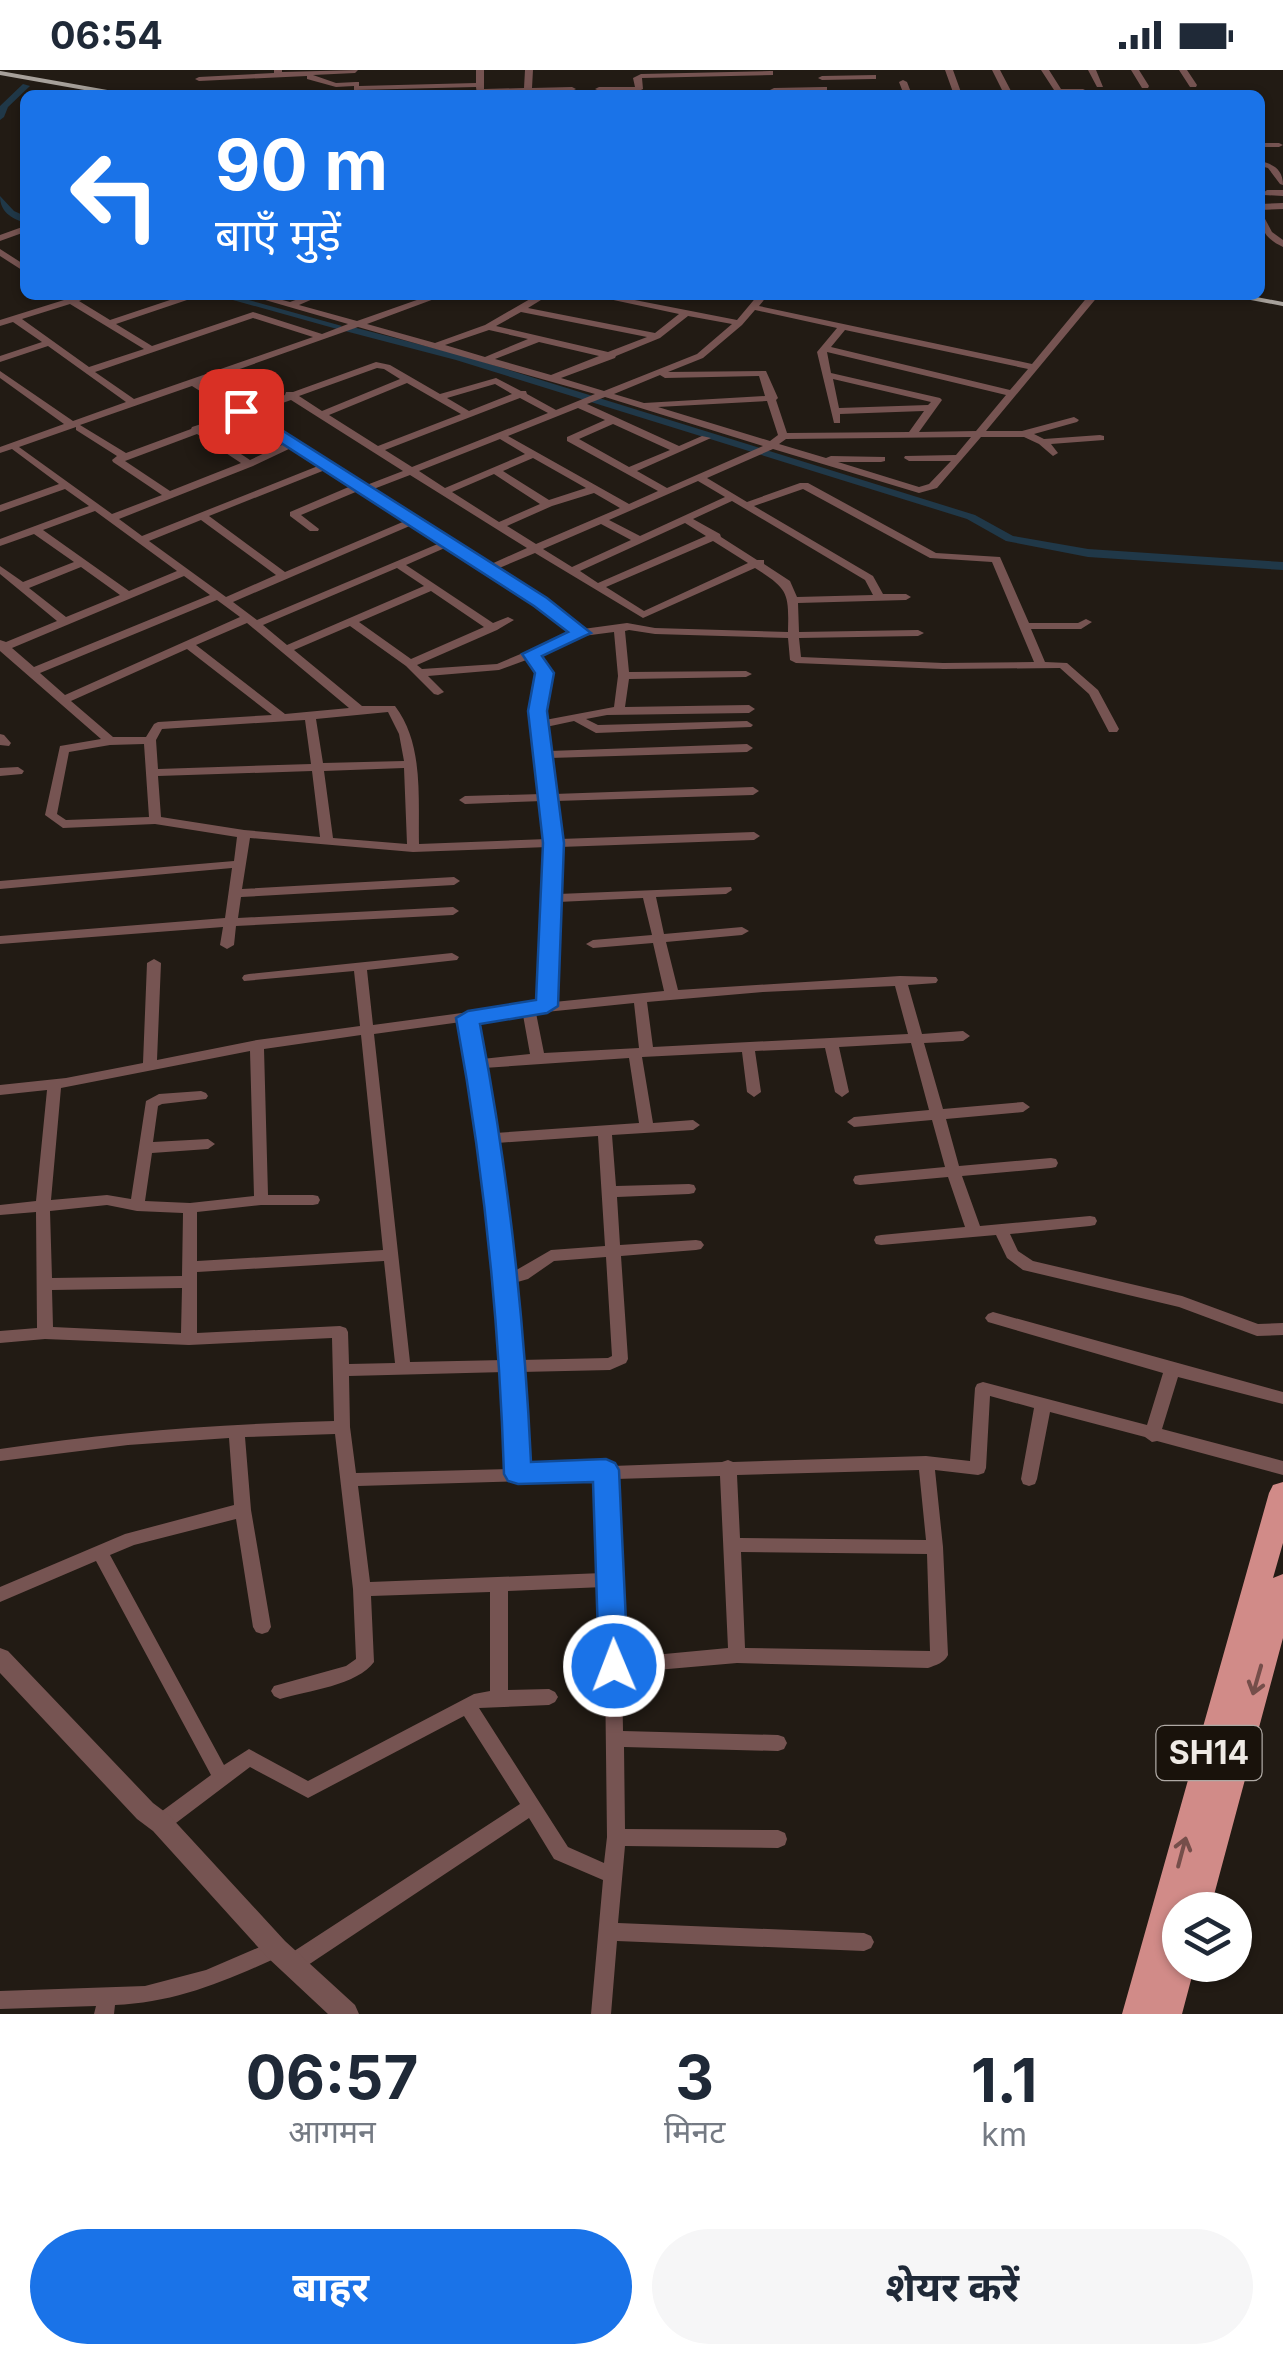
<!DOCTYPE html>
<html lang="hi">
<meta charset="utf-8">
<style>
body{margin:0;font-family:Inter,"Noto Sans Devanagari",sans-serif;background:#f6f6f7;color:#1f2937;height:100vh;display:flex;flex-direction:column;font-size:38px;white-space:nowrap}
*{box-sizing:border-box;margin:0}
p{font-size:32px;color:#747a83}
.icon{flex:none;width:55px;height:55px;fill:none;stroke:currentColor;stroke-width:2;stroke-linecap:round;stroke-linejoin:round}
.map{position:relative;height:1944px;overflow:hidden}
.drawer{display:flex;flex-direction:column;background:#fff;flex:1}
.drawer>*{flex:none}
.guide{position:absolute;left:20px;top:20px;width:1245px;height:210px;border-radius:15px;box-shadow:0 2px 8px #0004;background:#1a73e8;color:#fff;overflow:hidden}
.tools{position:absolute;left:1162px;top:1822px;display:grid;gap:20px}
.tools a{display:grid;place-items:center;width:90px;height:90px;border-radius:50%;background:#fff;box-shadow:0 2px 8px #0004;font-size:50px}
.pin{position:absolute;display:grid;place-items:center;width:85px;height:85px;color:#fff;margin:-42px;border-radius:20px;box-shadow:0 5px 15px #0006}
.me{position:absolute;width:110px;margin:-55px;rotate:359deg;stroke-linejoin:round;filter:drop-shadow(0 0 8px #0008)}
.turn{display:flex;align-items:center;gap:35px;height:210px;padding:0 30px;font-size:45px}
.turn .icon{width:130px;height:130px;stroke-width:2.5}
.turn b{display:block;font-size:70px;line-height:85px}
.eta{display:flex;justify-content:space-evenly;align-items:center;height:170px;text-align:center}
.eta b{font-size:60px;font-weight:700;line-height:70px}
.cta{display:flex;gap:20px;margin-top:auto;padding:20px 30px}
.cta a{flex:1;height:115px;border-radius:60px;background:#1a73e8;color:#fff;font-size:40px;font-weight:700;line-height:115px;text-align:center}
.cta a+a{background:#f6f6f7;color:#1f2937}
.status{display:flex;justify-content:space-between;align-items:center;height:70px;padding:0 50px;background:#fff;direction:ltr}
.status svg{height:28px;fill:currentColor}
.map>svg:first-child{display:block}
.lines{fill:none;stroke-linecap:round;stroke-linejoin:round}
.canal{fill:#203848;fill-rule:evenodd}
.minor{fill:#765452;fill-rule:evenodd}
.tertiary{fill:#765452;fill-rule:evenodd}
.primary{fill:#d18b88;fill-rule:evenodd}
.rail{stroke:#a7a19b;stroke-width:4}
.oneway{stroke:#754e4a}
.route{fill:#1a73e8;stroke:#114b97;stroke-width:2.5}
.labels{text-anchor:middle;stroke-width:10;stroke-linejoin:round;paint-order:stroke}
.shield{fill:#19120b;stroke:#afa9a4;stroke-width:2.5}
.shield-label{font-size:32px;font-weight:bold;fill:#efeae5}
</style>
<div class="status"><b>06:54</b><svg viewBox="0 0 49 12"><path d="M0 12V9h3v3zM5 12V6h3v6zM10 12V3h3v9zM15 12V0h3v12zM26 1h20v11H26zM47 4h2v5h-2z"/></svg></div>
<div class="map">
<svg width="1283" height="1944" viewBox="0 0 1283 1944">
<rect width="100%" height="100%" fill="#221b14"/>
<g class="lines">
<path class="canal" d="M23,14L30,16L8,37L4,47L0,50V36Z
M0,126L14,141L25,146V153C11,148 0,142 0,126Z
M215,225H231L342,256L337,259Z
M349,256L464,286L975,445L1013,466L1088,479L1283,492V500L1088,487L1006,471L967,449L456,290L345,261L344,259Z"/>
<path class="minor" d="M274,0H282V2L358,0L355,3L313,5L336,13L356,12H359V16L476,13V0H484V19L524,18L525,0H533L532,18L572,17L576,19L572,21L477,25L476,17L357,20H354V16L336,17L307,9V6L199,11L195,9L199,7L274,3Z
M945,0H953L962,25H954Z
M992,0H1000L1011,21L1054,20L1041,0H1049L1061,19H1083L1087,21C1061,30 1001,25 970,25L974,23L1003,22Z
M1088,0H1096L1103,17H1097Z
M1131,0H1139L1149,16L1148,18H1142Z
M1179,0H1187L1197,15L1196,17H1190Z
M770,1H773V5L642,8L643,19L639,21H599L595,19L599,17H635L633,8L641,4Z
M876,5V9H873L822,10L818,8L822,6Z
M903,10L907,12L912,25H904L899,12Z
M824,17H827V21L774,22L770,20L774,18Z
M1260,73H1279L1283,75L1279,77H1260Z
M1260,91C1273,94 1283,99 1283,115L1280,114L1268,98L1260,96Z
M1267,120H1283V126L1264,125L1263,123Z
M1283,133V139L1260,140V134Z
M1260,144L1264,147L1272,162L1283,170V177C1268,170 1260,161 1260,144Z
M25,156V162L0,171V165Z
M0,179L25,195V202L0,186Z
M57,225H68L72,228L95,225L79,231L110,250L176,228L173,225L187,226V230L116,254L152,276L253,242L322,264L348,254L248,225H263L290,232L309,225H322L299,235L357,251L431,225H445L367,254L435,273L485,255L537,225H549L528,238L655,263L679,244L590,225H609L737,250L758,225H768L759,236L1032,294L1089,225H1099L986,361H1022L1074,347L1079,350L1077,352L1034,364L1044,369L1100,365L1104,366V370L1051,374L1058,383L1053,386L1039,374L1024,367H981L937,418L919,423L773,379L707,408L747,432L800,413H808L936,483L1000,487L1029,553H1078L1086,549L1092,552L1081,559H1031L1045,592L1067,593L1098,620L1119,659L1117,662H1109L1089,624L1060,598L943,599L796,593L790,590L788,568L655,564L629,560L625,561L629,602L746,601L752,604L746,607L629,609L625,637L749,635L755,639L749,643L607,645L586,649L598,655L747,651L753,655L751,657L596,663L574,651L546,657L549,681L747,674L753,678L747,682L550,688L554,724L753,717L759,721L753,725L555,731L560,769L754,762L760,766L754,770L560,777L558,824L731,817L732,820L726,824L656,827L664,864L742,857L749,861L742,865L666,872L678,920L900,906L936,907L938,910L936,913L908,915L922,964L963,961L970,966L963,971L924,973L943,1039L1023,1032L1030,1037L1023,1042L946,1049L959,1096L1051,1088L1056,1089L1058,1093L1056,1097L1051,1098L962,1106L980,1156L1090,1146L1095,1147L1097,1151L1095,1155L1090,1156L1010,1164L1018,1181L1033,1191L1182,1226L1258,1254L1283,1253V1265L1257,1266L1179,1237L1023,1200L1007,1188L996,1165L881,1175L876,1174L874,1170L876,1166L881,1165L965,1157L948,1107L860,1115L855,1114L853,1110L855,1106L860,1105L945,1097L932,1050L854,1057L847,1052L854,1047L929,1040L911,973L839,977L849,1022L842,1027L835,1022L825,978L755,981L761,1022L754,1027L747,1022L742,982L642,987L653,1053L693,1050L700,1055L693,1060L612,1065L616,1116L689,1114L694,1115L696,1119L694,1123L689,1124L617,1127L620,1175L696,1170L701,1171L704,1175L701,1179L696,1180L621,1186L628,1289L626,1293L610,1300L521,1302L526,1398L600,1396L606,1393L612,1396L722,1392L728,1390L733,1392L926,1386L970,1391L975,1318L977,1314L983,1312L1147,1355L1163,1303L988,1252L985,1248L988,1244L993,1242L1283,1322V1334L1178,1307L1162,1359L1283,1391V1405L1157,1371L1152,1372L1145,1367L1050,1342L1037,1409L1035,1414L1029,1416L1023,1414L1021,1409L1034,1338L990,1326L986,1398L984,1403L978,1405L935,1400L943,1477L948,1585C944,1593 936,1595 928,1598L737,1593L622,1603L623,1661L778,1665L784,1667L787,1673L784,1679L778,1681L624,1677L625,1759L778,1760L785,1763L787,1769L785,1775L778,1778L625,1776L618,1853L864,1863L871,1866L874,1872L871,1878L864,1881L617,1871L611,1944H591L603,1810L554,1789L529,1748L299,1901L292,1903L285,1901L282,1894L285,1887L520,1734L464,1646L308,1728L250,1697L168,1759L161,1761L154,1759L152,1753L154,1747L211,1705L96,1491L0,1532V1517L125,1464L234,1435L229,1368L128,1375L0,1391V1379C111,1362 222,1354 334,1351L332,1268L189,1275L45,1269L0,1273V1261L37,1258L36,1142L0,1145V1135L36,1131L47,1020L0,1025V1015L66,1008L143,993L147,893L154,889L161,893L157,990L257,970L360,956L354,901L244,911L242,908L244,905L249,904L452,883L459,887L457,890L367,900L373,955L528,934H540L548,777L413,782L250,768L242,819L454,807L460,811L454,815L241,827L238,848L453,837L459,841L453,845L236,856L234,875L227,879L220,875L223,857L0,874V866L225,848L232,798L0,819V811L234,791L237,767L155,754L63,758L45,745L60,676L101,669L0,581V570L6,572L57,551L0,504V496L23,512L74,492L34,464L0,476V469L89,436L65,419L0,442V435L59,414L12,379L0,383V377L64,354L0,308V301L73,351L126,332L48,276L0,292V286L42,272L13,252L0,256V250L64,230ZM70,234L144,279L89,297L22,249ZM755,240L837,258L817,282L834,353H840V344L924,341L909,362L787,363L776,330L778,328L766,301L668,302L703,288L742,255ZM521,242L647,267L608,282L496,256ZM688,246L732,254L697,284L604,321L561,308L615,288L616,286L660,268ZM253,248L313,267L134,329L95,302ZM358,257L595,324L556,340L527,324L526,321H521L496,308L440,324L390,295L376,292L293,322H286L285,325L244,340L200,313ZM489,260L528,269L485,287L445,275ZM845,260L1028,299L1010,320L831,277ZM539,272L599,286L551,305L495,289ZM827,282L1006,325L976,361L919,362L942,330L940,328L831,303ZM377,298L384,299L400,309L322,341L299,326ZM660,305L665,308L759,306L765,326L644,333L614,324ZM833,309L931,332L928,335L839,338ZM407,313L461,344L378,376L329,345ZM495,314L512,324L469,341L447,328ZM192,316L235,343L192,357L191,359L126,383L80,355ZM605,327L763,376L667,418L637,401L711,368L702,366L679,376L587,334ZM520,328L548,343L412,397L385,380ZM291,330L403,401L364,416L251,344ZM767,331L778,365L770,371L658,337ZM578,338L605,350L567,367V371L658,421L629,434L508,366ZM242,347L284,374L250,390L206,361ZM613,354L670,380L629,397L579,369ZM76,357V360L117,386L112,390L113,392L162,425L112,444L19,377ZM197,364L241,393L170,421L125,391ZM971,367L956,385L905,386L904,388L909,391H951L929,414L919,417L838,392H881L885,391V387L831,386L826,388L779,374L786,369ZM500,369L525,384L445,418L419,401ZM291,378L318,396L142,466L119,449L253,396ZM533,388L586,418L549,430L503,401ZM325,400L351,416L290,442V446L310,461H318L319,459L301,445L358,421L405,451L285,502L209,446ZM494,404L540,434L499,452L452,422ZM410,405L527,478L489,495L371,420ZM698,411L725,427L640,466L609,450ZM803,419L930,488L992,492L1034,592L943,593L801,587L799,568L918,566L924,563L918,560L799,562L798,533L906,530L911,527L906,524H883L873,506L754,436ZM594,423L620,438L536,474L507,456L552,436ZM732,431L865,510L873,525L797,527L790,511L764,494V490H757L721,467L720,464L693,449ZM95,441L177,501L129,521L43,460ZM201,450L276,505L226,527L149,471ZM685,453L706,466L598,513L580,501ZM601,454L631,470L572,497L543,479ZM412,455L440,473L257,550L233,532ZM713,471L748,493L644,541L606,517ZM447,477L537,534L573,562L497,594L422,599L417,595L497,560L514,550L508,547L493,553L406,495ZM535,483L643,548L755,498C788,519 789,522 788,562L655,558L627,553L583,559L545,530L497,499ZM81,497L120,525L66,547L29,518ZM397,498L424,516L287,575L263,555ZM184,506L210,525L34,597L12,578ZM431,521L484,557L411,589L359,552ZM217,530L240,547L65,625L40,603ZM247,553L349,638L285,644L196,575ZM350,556L406,596L434,624L438,625L444,622L428,606L499,600L529,589L538,603L532,641L542,724L465,726L459,730L465,734L543,731L547,769L419,774C418,728 424,674 395,636H362L294,580ZM614,562L618,606L614,637L545,650L544,641L550,603L537,585L583,566ZM187,579L272,645L158,652L154,654L146,667H113L71,631ZM388,642L399,664L404,691L323,693L316,649ZM305,650L311,694L158,699L156,670L162,659ZM144,674L149,747L66,750L57,744L69,682L110,675ZM404,698L407,774L333,768L324,701ZM312,701L320,767L244,760L161,747L158,706ZM643,828L652,865L593,870L586,874L593,878L653,873L664,921L554,932L558,832ZM895,916L908,964L653,977L647,932L763,922ZM634,933L639,978L544,983L536,943ZM523,945L530,984L482,989L474,951ZM461,952L489,1117L504,1290L410,1292L374,964ZM361,965L383,1180L197,1191V1142L261,1135H313L318,1134L320,1130L318,1126L313,1125H268L264,979ZM250,981L254,1126L190,1133L145,1131L152,1083L208,1079L215,1074L208,1069L153,1072L158,1036L162,1034L206,1029L208,1026L206,1023L201,1021L159,1024L146,1031L131,1129L107,1125L51,1130L61,1018ZM629,988L639,1053L495,1063L484,998ZM598,1066L605,1176L551,1180L513,1202L497,1073ZM107,1135L137,1141L183,1143L182,1206L52,1208L50,1141ZM606,1187L612,1286L608,1288L520,1290L514,1213L528,1209L554,1191ZM384,1191L395,1293L349,1294L348,1262L346,1258L340,1256L197,1263V1202ZM182,1218L181,1263L53,1257L52,1220ZM505,1302L510,1399L356,1403L350,1357L349,1306ZM335,1364L353,1519L356,1589L346,1596L274,1616L271,1621L274,1626L280,1629C307,1621 358,1615 374,1592L371,1526L490,1522V1621L474,1624L308,1711L249,1679L224,1695L110,1485L134,1475L236,1449L253,1557L256,1562L262,1564L268,1562L271,1557L251,1440L245,1367ZM919,1400L926,1470L740,1468L737,1405ZM720,1406L728,1578L622,1588L615,1409ZM598,1409L603,1503L370,1512L358,1416ZM741,1482L927,1484L930,1581L745,1578ZM604,1517L607,1767L604,1793L568,1777L479,1638L549,1635L555,1632L558,1627L555,1622L549,1619L508,1620V1521Z
M0,664L4,665L11,673L9,676L0,675Z
M18,697L24,701L22,704L0,706V698Z
M276,1870L283,1873L286,1879L283,1885C228,1910 176,1933 115,1935L114,1944H94L96,1936L0,1939V1921L145,1916L206,1900Z"/>
<path class="tertiary" d="M0,1578L8,1581L153,1733L169,1745L285,1871L355,1935L359,1944H328L267,1887L153,1761L137,1749L0,1603Z"/>
<path class="primary" d="M1283,1412V1473L1273,1508L1283,1504V1568L1210,1840H1180L1171,1881L1180,1878V1895H1195L1182,1944H1122L1269,1423L1273,1415Z"/>
<path class="rail" d="M0,3L124,25
M1235,225L1283,234"/>
</g>
<defs><path id="oneway-shaft" d="M-6 0H5M1.5-3L5.5 0L1.5 3" fill="none" stroke-width="1.6" stroke-linecap="round" stroke-linejoin="round" transform="scale(2.5)"/></defs>
<g class="oneway">
<use href="#oneway-shaft" transform="translate(1257 1610) rotate(106)"/>
<use href="#oneway-shaft" transform="translate(1182 1782) rotate(-75)"/>
</g>
<path class="route" d="M236,338H247L547,528L591,563L542,586L554,603L547,641L564,773L558,936L547,943L480,954C508,1099 524,1245 531,1392L606,1389L615,1393L619,1400L628,1596L624,1605L614,1609L603,1605L599,1596L593,1412L518,1414L508,1411L504,1404C499,1250 484,1099 456,948L468,941L536,930L543,773L528,641L535,603L522,584L568,562L534,536L236,344Z"/>
<g class="labels">
<rect class="shield" x="1156.5" y="1656" width="105" height="54" rx="8"/>
<g class="shield-label">
<text x="1209" y="1694">SH14</text>
</g>
</g>
</svg>
<div class="tools">
<a><svg class="icon" aria-label="layers" viewBox="0 0 24 24"><path d="M12 4l9 5-9 5-9-5zM3 14l9 5 9-5"/></svg></a>
</div>
<div class="pin" style="left:241px;top:341px;background:#d93025"><svg class="icon" aria-label="arrive" viewBox="0 0 24 24"><path d="M6 21V4h12l-3 4 3 4H6"/></svg></div>
<svg class="me" style="left:614px;top:1596px" viewBox="-20 -20 40 40"><circle r="17" fill="#1a73e8" stroke="#fff" stroke-width="3"/><path d="M0-11L8 9 0 5-8 9z" fill="#fff"/></svg>
<div class="guide">
<div class="turn"><svg class="icon" aria-label="left" viewBox="0 0 24 24"><path d="M17 20v-9H6M10 6l-5 5 5 5"/></svg><div><b>90 m</b>बाएँ मुड़ें</div></div>
</div>
</div>
<section class="drawer">
<div class="eta">
<div><b>06:57</b><p>आगमन</p></div>
<div><b>3</b><p>मिनट</p></div>
<div><b>1.1</b><p>km</p></div>
</div>
<div class="cta"><a>बाहर</a><a>शेयर करें</a></div>
</section>
